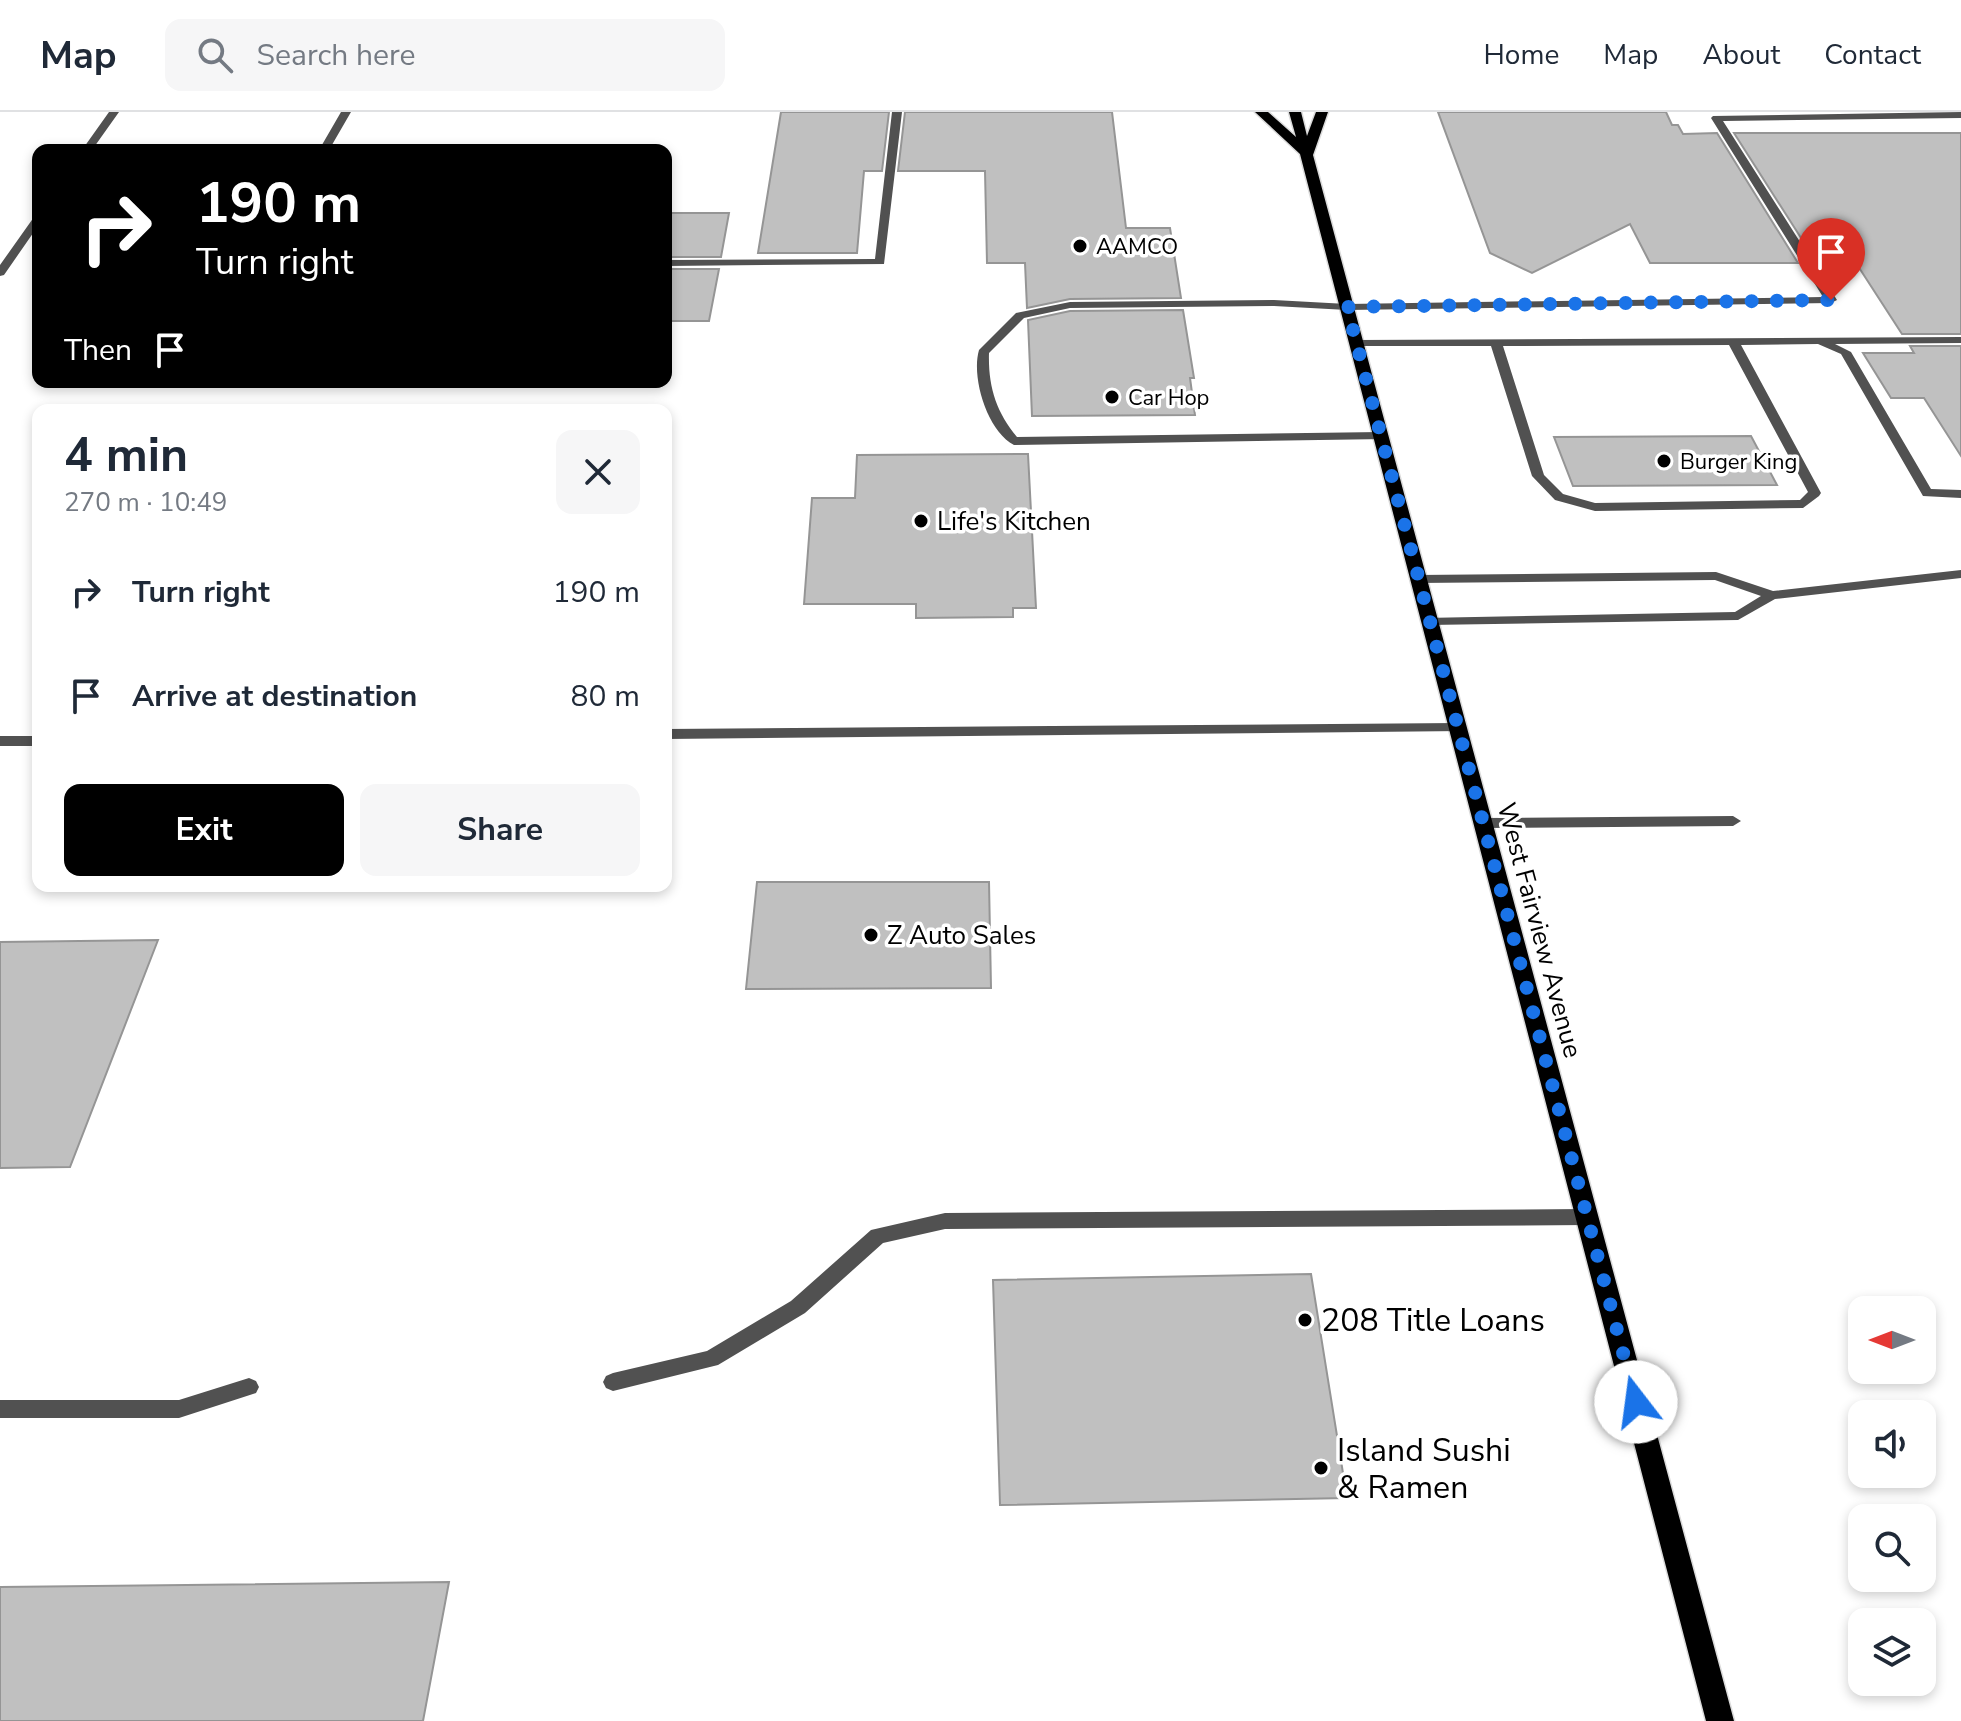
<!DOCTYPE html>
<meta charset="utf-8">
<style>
body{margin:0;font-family:"Nunito Sans",sans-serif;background:#f6f6f7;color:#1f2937;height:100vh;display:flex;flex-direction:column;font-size:30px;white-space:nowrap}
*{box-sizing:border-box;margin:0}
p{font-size:26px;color:#747a83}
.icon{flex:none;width:44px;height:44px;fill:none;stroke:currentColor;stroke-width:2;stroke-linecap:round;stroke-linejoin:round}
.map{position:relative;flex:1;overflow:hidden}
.side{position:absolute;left:32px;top:292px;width:640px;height:488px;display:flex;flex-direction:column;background:#fff;border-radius:16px;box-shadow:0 4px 12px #0003}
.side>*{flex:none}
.top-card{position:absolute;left:32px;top:32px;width:640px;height:244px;border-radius:16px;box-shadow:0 4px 12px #0003;background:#000;color:#fff;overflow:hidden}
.needle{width:52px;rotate:270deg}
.buttons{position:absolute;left:1848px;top:1184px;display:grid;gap:16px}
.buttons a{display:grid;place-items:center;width:88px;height:88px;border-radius:16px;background:#fff;box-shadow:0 4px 12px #0003;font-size:40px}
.pin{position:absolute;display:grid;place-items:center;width:68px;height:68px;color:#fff;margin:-82px -34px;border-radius:50% 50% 50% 0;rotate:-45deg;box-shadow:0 0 8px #0007}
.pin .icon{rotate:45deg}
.me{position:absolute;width:88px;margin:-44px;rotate:345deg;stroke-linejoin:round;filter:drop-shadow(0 0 6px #0008)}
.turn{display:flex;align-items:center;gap:28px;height:168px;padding:0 32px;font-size:36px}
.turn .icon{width:104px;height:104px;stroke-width:2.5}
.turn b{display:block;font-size:56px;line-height:68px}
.then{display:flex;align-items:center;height:76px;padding:0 32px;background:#0003;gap:16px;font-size:30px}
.round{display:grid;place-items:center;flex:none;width:84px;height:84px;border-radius:16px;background:#f6f6f7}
.summary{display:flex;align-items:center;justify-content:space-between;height:136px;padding:0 32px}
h1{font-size:48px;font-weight:700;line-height:60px}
.action{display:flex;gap:16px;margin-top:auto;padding:16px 32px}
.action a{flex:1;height:92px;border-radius:16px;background:#000;color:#fff;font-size:32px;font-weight:700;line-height:92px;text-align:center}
.action a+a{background:#f6f6f7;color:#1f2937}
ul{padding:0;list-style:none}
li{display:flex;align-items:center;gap:24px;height:104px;padding:0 32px}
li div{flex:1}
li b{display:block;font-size:30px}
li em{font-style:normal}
header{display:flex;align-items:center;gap:48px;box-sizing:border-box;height:112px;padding:0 40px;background:#fff;border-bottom:2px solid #e0e1e3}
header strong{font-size:38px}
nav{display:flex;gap:44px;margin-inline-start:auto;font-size:28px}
.search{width:560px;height:72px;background:#f6f6f7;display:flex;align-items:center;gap:20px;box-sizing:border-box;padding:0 28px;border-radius:16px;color:#747a83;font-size:30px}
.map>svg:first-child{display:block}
.building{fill:#c0c0c0;stroke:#959595;stroke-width:2}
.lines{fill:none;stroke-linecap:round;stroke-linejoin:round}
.primary-casing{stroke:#dbdbdb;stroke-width:3}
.service{fill:#515151;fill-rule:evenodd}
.minor{fill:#515151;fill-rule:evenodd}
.primary{fill:#000;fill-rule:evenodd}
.route{stroke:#1a73e8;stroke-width:14;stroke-dasharray:0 25.2}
.poi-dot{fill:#000;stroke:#fff;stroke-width:3}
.labels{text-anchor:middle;stroke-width:7;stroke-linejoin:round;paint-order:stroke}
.far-poi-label{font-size:22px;fill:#000;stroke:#fff;text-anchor:start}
.poi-label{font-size:26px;fill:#000;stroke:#fff;text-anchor:start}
.street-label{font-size:26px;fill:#000;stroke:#fff}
.near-poi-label{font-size:32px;fill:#000;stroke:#fff;text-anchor:start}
</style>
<header>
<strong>Map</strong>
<div class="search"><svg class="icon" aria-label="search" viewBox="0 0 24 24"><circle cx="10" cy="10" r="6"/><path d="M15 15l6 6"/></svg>Search here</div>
<nav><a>Home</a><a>Map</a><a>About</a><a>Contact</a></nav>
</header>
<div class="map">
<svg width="1961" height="1609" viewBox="0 0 1961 1609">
<rect width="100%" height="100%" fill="#fff"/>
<path class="building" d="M781,0H889L882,59H864L857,141H758Z
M905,0H1112L1126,116H1170L1181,186L1070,187L1027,196L1025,151H987L985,59H898Z
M1438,0H1666L1672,13H1678L1683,22L1717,21L1798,151H1650L1630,112L1532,161L1490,141Z
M1734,21H1961V222H1902L1856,151H1817Z
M666,101H729L721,145H666Z
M666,157H719L709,209H666Z
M1183,198L1194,266H1190L1195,303L1032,304L1028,208L1070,199Z
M1910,234H1961V344L1924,286H1891L1863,241H1914Z
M1751,324L1777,373L1573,374L1554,325Z
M1028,342L1036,496H1013V505L916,506V492H804L812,386H855L857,343Z
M757,770H989L991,876L746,877Z
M158,828L70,1055L0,1056V830Z
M1311,1162L1347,1386L1000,1393L993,1168Z
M449,1470L423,1609H0V1475Z"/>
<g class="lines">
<defs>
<path id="primary" d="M1255,0H1268L1296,25L1289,0H1301L1307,24L1316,0H1328L1313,43L1734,1609H1706L1300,42Z"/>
</defs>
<use href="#primary" class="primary-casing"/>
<path class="service" d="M341,0H351L329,38H319Z
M892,0H902L884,152L666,154V148L875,147Z
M1961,0V6L1723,9L1837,188L1831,191L1347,198L1274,194L1070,196L1024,206L989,241C988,274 996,300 1017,325L1381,320L1387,324L1385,327L1014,333C987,319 971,265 979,238L1016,201L1070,190L1274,188L1347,192L1823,185L1711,6L1713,4Z
M1961,225V231L1835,232L1851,240L1931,377L1961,378V386L1923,384L1841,242L1818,232L1741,233L1821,381L1819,384L1803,396L1595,399L1555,388L1532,364L1491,234H1357L1351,231L1357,228ZM1729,233L1808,380L1800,388L1595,391L1563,382L1544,363L1503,234Z
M1961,458V466L1775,487L1738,508L1429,513L1424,512V506L1735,500L1761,484L1715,468L1418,471L1411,467L1418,463L1716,460L1773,479Z
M1458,611L1465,616L1463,619L666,627V617Z
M0,624H38V634H0Z
M1733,704L1741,709L1733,714L1483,716L1475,711L1483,706Z
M1587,1097L1594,1100L1596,1105L1594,1110L1587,1113L945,1117L883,1131L805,1201L718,1253L613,1279L606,1276L603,1270L606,1264L613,1261L707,1239L791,1189L871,1118L945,1101Z
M249,1266L256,1269L259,1275L256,1281L179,1306H0V1288H179Z"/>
<path class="minor" d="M109,0H119L92,38H82Z
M38,104V114L4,163L0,164V153L34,105Z"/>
<use href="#primary" class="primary"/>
</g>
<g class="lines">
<path class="route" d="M1636,1290L1347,195L1831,188"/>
</g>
<g class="poi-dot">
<circle cx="1080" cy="134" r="8"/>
<circle cx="1112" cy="285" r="8"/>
<circle cx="1664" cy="349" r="8"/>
<circle cx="921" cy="409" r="8"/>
<circle cx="871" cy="823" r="8"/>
<circle cx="1305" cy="1208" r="8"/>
<circle cx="1321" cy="1356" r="8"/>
</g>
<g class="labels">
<g class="far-poi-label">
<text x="1096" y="142">AAMCO</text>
<text x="1128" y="293">Car Hop</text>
<text x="1680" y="357">Burger King</text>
</g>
<g class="poi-label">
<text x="937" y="418">Life's Kitchen</text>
<text x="887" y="832">Z Auto Sales</text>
</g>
<g class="street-label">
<text transform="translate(1540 818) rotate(75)" y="9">West Fairview Avenue</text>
</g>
<g class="near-poi-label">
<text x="1321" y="1219">208 Title Loans</text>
<text x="1337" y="1349">Island Sushi<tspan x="1337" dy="37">&amp; Ramen</tspan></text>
</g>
</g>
</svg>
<div class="buttons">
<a><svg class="needle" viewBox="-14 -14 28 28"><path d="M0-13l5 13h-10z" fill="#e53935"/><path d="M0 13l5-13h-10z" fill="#747a83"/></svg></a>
<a><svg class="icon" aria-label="sound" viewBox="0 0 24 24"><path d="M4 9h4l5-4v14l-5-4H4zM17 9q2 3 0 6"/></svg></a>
<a><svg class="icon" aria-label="search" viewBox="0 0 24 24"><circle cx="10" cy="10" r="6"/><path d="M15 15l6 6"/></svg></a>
<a><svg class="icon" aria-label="layers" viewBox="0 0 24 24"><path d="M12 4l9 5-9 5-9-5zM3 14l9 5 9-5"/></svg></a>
</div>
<div class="pin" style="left:1831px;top:188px;background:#d93025"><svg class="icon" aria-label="arrive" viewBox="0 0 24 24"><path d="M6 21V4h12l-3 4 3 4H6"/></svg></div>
<svg class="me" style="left:1636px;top:1290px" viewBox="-20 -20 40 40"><circle r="19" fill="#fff"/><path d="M0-13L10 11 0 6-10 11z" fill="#1a73e8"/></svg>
<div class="top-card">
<div class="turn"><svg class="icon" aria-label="right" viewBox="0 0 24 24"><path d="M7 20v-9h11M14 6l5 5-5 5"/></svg><div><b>190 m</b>Turn right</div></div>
<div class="then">Then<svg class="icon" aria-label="arrive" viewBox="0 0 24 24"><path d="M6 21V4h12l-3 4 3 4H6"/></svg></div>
</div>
<section class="side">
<div class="summary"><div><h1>4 min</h1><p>270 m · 10:49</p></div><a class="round"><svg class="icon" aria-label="close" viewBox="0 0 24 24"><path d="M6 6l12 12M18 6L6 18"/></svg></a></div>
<ul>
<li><svg class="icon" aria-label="right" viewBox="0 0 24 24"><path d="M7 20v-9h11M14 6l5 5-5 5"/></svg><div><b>Turn right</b></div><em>190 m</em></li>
<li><svg class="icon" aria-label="arrive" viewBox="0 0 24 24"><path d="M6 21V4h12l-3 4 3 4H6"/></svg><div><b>Arrive at destination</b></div><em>80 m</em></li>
</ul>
<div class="action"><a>Exit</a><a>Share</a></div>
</section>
</div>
